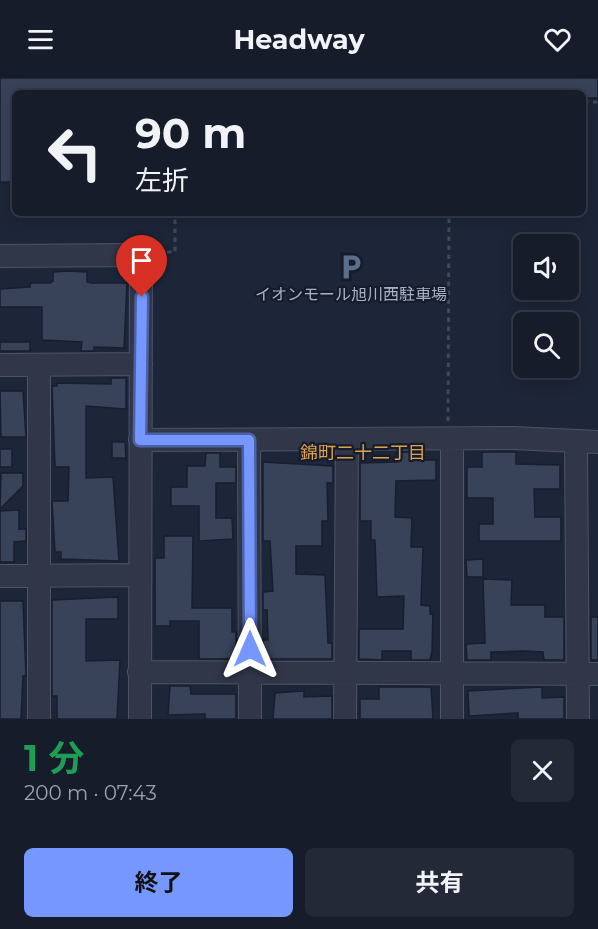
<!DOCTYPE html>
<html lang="ja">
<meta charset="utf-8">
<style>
body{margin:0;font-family:Montserrat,"Noto Sans JP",sans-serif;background:#232936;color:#f1f3f6;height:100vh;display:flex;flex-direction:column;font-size:22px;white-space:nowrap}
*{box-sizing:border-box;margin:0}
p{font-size:20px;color:#9ea1a8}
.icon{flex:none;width:33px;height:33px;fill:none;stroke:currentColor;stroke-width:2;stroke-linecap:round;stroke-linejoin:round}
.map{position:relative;height:641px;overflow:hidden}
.drawer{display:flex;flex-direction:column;background:#161c2a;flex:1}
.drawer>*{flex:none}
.top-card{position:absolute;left:12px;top:12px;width:574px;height:126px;border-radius:9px;box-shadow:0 3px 15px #0003,0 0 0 2px #353a47;background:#161c2a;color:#f1f3f6;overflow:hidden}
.tools{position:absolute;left:513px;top:156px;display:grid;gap:12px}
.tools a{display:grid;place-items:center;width:66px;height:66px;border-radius:9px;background:#161c2a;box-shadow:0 3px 15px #0003,0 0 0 2px #353a47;font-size:30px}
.pin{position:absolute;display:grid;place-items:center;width:51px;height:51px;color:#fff;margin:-62px -26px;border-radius:50% 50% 50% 0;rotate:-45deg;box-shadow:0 0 6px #0007}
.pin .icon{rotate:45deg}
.me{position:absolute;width:66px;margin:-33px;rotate:0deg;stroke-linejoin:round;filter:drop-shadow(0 0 4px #0008)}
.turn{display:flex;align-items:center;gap:21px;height:126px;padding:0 24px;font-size:27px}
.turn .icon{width:78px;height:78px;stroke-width:2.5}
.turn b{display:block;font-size:42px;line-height:51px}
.round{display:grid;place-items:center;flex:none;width:63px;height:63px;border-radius:9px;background:#232936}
.head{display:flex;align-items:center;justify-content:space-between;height:102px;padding:0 24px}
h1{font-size:36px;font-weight:700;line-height:45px;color:#1e9e55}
.cta{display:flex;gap:12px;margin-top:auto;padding:12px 24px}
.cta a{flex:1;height:69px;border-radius:9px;background:#7697ff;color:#111;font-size:24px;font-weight:700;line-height:69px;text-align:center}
.cta a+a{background:#232936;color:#f1f3f6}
header{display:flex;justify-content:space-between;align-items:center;height:78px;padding:0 24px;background:#161c2a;font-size:27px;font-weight:700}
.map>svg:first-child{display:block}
.building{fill:#384259;stroke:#181e2f;stroke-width:1.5}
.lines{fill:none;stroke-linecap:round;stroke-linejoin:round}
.minor-casing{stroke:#4e5467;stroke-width:24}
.path{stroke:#394e54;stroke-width:3;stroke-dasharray:4.5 4.5;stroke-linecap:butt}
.minor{stroke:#313748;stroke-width:22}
.route-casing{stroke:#4d62a6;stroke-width:15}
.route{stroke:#7697ff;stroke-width:10}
.labels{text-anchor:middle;stroke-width:4.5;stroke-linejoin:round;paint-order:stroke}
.poi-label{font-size:16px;fill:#aab1c6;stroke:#161c2c}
.neighbourhood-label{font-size:18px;fill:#dea14d;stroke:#161c2c}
</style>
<header><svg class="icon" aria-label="menu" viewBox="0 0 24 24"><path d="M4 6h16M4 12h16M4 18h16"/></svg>Headway<svg class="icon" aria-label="heart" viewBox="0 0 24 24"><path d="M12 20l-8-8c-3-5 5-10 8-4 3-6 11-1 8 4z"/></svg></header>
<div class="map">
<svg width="598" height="641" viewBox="0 0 598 641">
<rect width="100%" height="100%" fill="#1d2538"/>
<path class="building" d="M0,0H598V20H584V15H15V104H0Z
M68,193L87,194V204L91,205H127L124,270L94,269V273H81L82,264L42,262V229H0V211L30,209V205H50L53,203V194Z
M0,264H30V273H0Z
M111,300H126V331L86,328V400L113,399L119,483L61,481V474H55L52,423H68L69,389H55L52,308H57V305L111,306Z
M0,313H23L26,359H1Z
M112,364H125L126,380H112Z
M0,371H12V389H0Z
M396,374H413V382H436V402L396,403L395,439L412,440L411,469H423L421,527L430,528V536L433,535L432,573L430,582H411V573H382V582L359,581V551H403L404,518L377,519L375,462H371V443H360V385L396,384Z
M482,374H516V386L560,387V411H534L535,439H561V463H479V446H493V420H467V389H482Z
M206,375H220V389H236V405H216V440H232L233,461L199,463V428H171V409H187V388H205Z
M263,384L333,388V405H327L328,443H322V468H296V496L325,497L328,565H332V581H263V562H268L267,532H263V514L273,513L270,463H263Z
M1,395H23V408L0,431Z
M19,432V451H26V463L14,464V484H0V433Z
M164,458H193L192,530H232V554H236V581H199V543H170V548H155V480H164Z
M483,481V499H467L466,482Z
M483,501L512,502L511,527H545V539H564V582H544L543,574L522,573L491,574V582H467L466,566L485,565Z
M118,519V541H86V583L120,582L117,641H57V618H52V522Z
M0,523H23L26,598H23L21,641H0Z
M591,539H598V582H591Z
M170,608H190L191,616H236V641H205V636L168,637Z
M379,609H431L433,641H360V621H379Z
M542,609V620L564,619V641H518V635L469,638L468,613Z
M304,613V619L332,618V641H273L275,615Z"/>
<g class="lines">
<defs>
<path id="minor" d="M0,178L141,177L140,641
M0,287L141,286
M39,288V641
M452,361V641
M140,362L513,360L598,364
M249,362L250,641
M576,363L578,641
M0,498L140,497
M139,594L598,596
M345,641L347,361"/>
</defs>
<use href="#minor" class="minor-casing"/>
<path class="path" d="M584,24H598
M158,174H175V135
M448,343L449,135"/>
<use href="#minor" class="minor"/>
</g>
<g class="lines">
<defs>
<path id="route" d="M142,219L140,362H249L250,571"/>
</defs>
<use href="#route" class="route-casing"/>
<use href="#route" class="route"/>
</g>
<defs>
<symbol id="parking-bare" viewBox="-9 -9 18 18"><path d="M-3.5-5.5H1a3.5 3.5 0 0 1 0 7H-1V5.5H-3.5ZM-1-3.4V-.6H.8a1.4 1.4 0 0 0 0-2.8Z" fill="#5c6f8a" stroke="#161c2c" stroke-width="2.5" paint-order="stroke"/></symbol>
</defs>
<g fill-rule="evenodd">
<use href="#parking-bare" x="332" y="170" width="38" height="38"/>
</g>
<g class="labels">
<g class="poi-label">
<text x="351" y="222">イオンモール旭川西駐車場</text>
</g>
<g class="neighbourhood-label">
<text x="363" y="381">錦町二十二丁目</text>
</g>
</g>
</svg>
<div class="tools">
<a><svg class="icon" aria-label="sound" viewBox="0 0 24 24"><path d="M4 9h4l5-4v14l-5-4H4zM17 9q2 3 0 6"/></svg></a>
<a><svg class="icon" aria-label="search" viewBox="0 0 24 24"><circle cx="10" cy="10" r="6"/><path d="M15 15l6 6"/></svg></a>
</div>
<div class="pin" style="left:142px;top:219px;background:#d93025"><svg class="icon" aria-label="arrive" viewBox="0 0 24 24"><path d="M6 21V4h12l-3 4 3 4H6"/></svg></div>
<svg class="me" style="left:250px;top:571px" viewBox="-20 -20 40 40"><path d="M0-17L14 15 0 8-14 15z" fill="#7697ff" stroke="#fff" stroke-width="4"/></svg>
<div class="top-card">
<div class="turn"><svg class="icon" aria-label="left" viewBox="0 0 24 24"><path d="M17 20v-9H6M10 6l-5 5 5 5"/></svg><div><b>90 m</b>左折</div></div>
</div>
</div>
<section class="drawer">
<div class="head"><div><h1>1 分</h1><p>200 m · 07:43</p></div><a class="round"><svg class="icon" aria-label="close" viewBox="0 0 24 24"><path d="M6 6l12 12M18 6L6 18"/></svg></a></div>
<div class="cta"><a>終了</a><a>共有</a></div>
</section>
